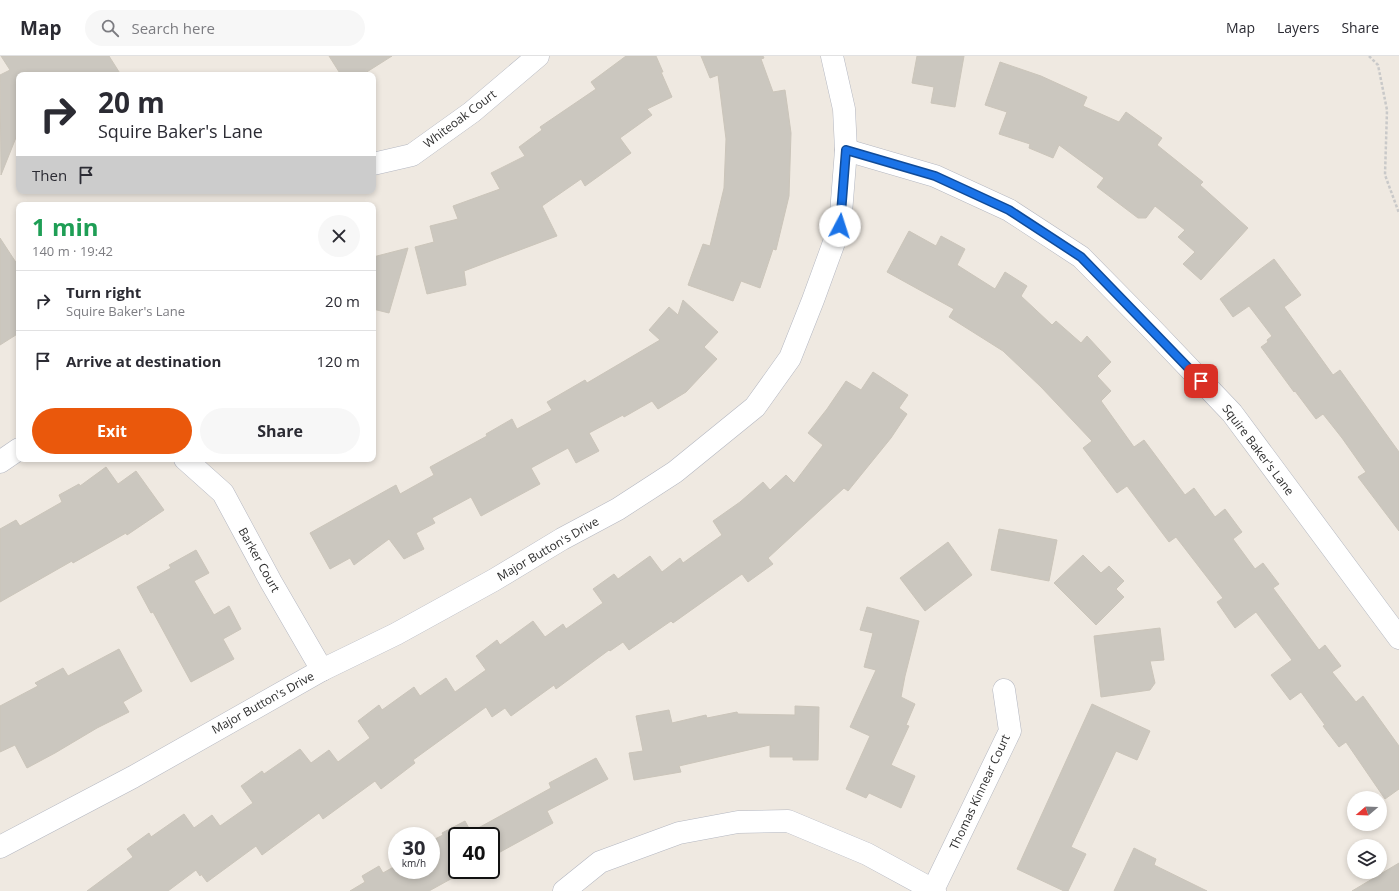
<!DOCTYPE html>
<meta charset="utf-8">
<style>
body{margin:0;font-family:"Open Sans",sans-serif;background:#f7f7f7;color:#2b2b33;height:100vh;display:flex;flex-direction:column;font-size:15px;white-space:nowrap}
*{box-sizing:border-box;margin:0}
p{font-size:13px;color:#7c7c81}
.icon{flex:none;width:22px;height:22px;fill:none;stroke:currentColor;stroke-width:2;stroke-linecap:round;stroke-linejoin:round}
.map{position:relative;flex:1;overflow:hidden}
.side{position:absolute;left:16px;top:146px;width:360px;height:260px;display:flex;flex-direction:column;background:#fff;border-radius:8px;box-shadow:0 2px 6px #0003}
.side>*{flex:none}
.banner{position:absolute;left:16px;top:16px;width:360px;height:122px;border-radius:8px;box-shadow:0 2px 6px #0003;background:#fff;color:#2b2b33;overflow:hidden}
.needle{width:26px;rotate:251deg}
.controls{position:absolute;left:1347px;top:735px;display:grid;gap:8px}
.controls a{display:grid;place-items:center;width:40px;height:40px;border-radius:50%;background:#fff;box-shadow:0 2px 6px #0003;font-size:20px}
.speed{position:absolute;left:388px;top:771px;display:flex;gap:8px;font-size:20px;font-weight:700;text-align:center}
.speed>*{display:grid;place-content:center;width:52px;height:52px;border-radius:50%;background:#fff;box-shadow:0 2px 6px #0003;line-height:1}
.speed small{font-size:10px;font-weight:400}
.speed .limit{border:2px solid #111;border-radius:6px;background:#fff;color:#111}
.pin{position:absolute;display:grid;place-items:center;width:34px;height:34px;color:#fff;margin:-17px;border-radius:8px;box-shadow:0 2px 6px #0006}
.me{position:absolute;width:44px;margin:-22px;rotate:5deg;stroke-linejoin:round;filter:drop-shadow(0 0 3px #0008)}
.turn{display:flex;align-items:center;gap:14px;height:84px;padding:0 16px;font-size:18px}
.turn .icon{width:52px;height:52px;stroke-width:2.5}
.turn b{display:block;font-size:28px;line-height:34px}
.then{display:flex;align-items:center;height:38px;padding:0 16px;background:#0003;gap:8px;font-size:15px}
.round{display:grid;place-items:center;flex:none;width:42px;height:42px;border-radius:21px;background:#f7f7f7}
.headline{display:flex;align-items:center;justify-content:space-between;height:68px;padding:0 16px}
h1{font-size:24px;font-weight:700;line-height:30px;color:#1e9e55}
.button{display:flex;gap:8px;margin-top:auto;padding:8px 16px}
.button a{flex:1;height:46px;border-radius:24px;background:#ea580c;color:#fff;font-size:16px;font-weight:700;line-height:46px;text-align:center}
.button a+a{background:#f7f7f7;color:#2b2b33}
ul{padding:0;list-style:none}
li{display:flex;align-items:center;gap:12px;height:60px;padding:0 16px;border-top:1px solid #e1e1e2}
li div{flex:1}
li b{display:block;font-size:15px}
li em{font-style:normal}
header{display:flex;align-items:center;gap:24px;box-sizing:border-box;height:56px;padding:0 20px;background:#fff;border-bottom:1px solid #e1e1e2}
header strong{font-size:19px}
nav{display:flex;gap:22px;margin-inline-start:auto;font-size:14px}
.search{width:280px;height:36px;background:#f7f7f7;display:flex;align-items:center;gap:10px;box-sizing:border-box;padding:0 14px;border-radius:22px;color:#7c7c81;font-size:15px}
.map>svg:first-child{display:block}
.building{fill:#cbc7bf;stroke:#cbc5ba}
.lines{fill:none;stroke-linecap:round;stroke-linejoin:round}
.street-casing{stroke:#b4b7c1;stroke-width:23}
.secondary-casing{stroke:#b4b7c1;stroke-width:23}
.path{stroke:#c9c9c9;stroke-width:2.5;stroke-dasharray:3 2;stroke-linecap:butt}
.street{stroke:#fff;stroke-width:22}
.secondary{stroke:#fff;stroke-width:22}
.route-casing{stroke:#114b97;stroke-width:10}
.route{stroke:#1a73e8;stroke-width:7}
.labels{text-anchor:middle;stroke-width:4;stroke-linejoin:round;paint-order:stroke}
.street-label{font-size:12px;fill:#2e2e2e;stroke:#fff}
</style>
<header>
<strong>Map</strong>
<div class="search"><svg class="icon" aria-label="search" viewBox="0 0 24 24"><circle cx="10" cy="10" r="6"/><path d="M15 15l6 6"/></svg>Search here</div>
<nav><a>Map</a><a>Layers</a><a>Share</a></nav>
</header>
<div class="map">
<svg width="1399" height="835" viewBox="0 0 1399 835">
<rect width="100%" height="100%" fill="#efe9e1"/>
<path class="building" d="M1,0H109L121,19H19V74L1,119L0,19L10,14Z
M329,0H392L362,19H341Z
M626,0H656L663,16H661L672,41L647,53L652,59L620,82L631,97L585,130L581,123L542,150L557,180L464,215L466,229L427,238L415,191L434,186L430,170L458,163L453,150L500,133L491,117L525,100L519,91L542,74L540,71L596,33L591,26Z
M701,0H763L764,2L761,3L773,36L785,34L788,55L791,77L789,140L776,194L773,193L760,232L741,225L733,245L688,229L703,188L710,190L724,132L726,83L718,19L710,22Z
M917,0H964L955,51L931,47L934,31L912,27Z
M1000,6L1041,20L1087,41L1083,50L1119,66L1126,56L1162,82L1157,89L1203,126L1200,129L1248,172L1201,224L1183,208L1195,196L1178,181L1185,174L1155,150L1146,162H1138L1097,131L1104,122L1059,89L1053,102L1029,92L1030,88L999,78L1007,56L985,49Z
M909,175L936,190L941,180L965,193L957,209L995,233L1005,216L1027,230L1021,240L1052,269L1056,265L1081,287L1087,280L1111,306L1097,320L1111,335L1101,345L1134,391L1144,384L1185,439L1194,432L1215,461L1225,453L1242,476L1233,483L1255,513L1263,507L1279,528L1273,532L1319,594L1325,589L1341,610L1332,616L1356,646L1363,640L1399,690V733L1385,743L1346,686L1339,691L1323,670L1325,669L1301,636L1290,644L1271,619L1292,604L1256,556L1235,572L1217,546L1223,542L1176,481L1169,486L1127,430L1117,437L1083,392L1092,385L1041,331L1003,295L949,261L954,253L887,216Z
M0,182L19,211V277L0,289Z
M408,192L389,257L373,253V201Z
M1274,203L1301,239L1284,251L1333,319L1340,314L1399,396V475L1358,421L1366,416L1342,382L1323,358L1316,363L1295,335L1294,336L1261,291L1268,286L1267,284L1272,280L1249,250L1233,261L1220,243Z
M683,244L718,276L704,291L717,303L686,336L658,353L652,345L624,361L623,359L589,377L599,395L576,407L568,392L531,412L540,428L481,460L471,441L432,462L435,467L416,477L424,493L404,503L389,483L354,509L350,502L330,513L310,477L396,429L400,438L434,419L430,411L487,380L486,378L512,363L517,373L552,354L547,346L585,324L587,327L660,284L649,274L669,251L678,259Z
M873,316L908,339L899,352L907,358L891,382L848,435L844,432L768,502L773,508L748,526L742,518L673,567L671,565L629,594L623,586L610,595L609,594L556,633L554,629L511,660L505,652L492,661L486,651L413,704L415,707L381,733L375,725L323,763L319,757L262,799L256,790L207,826L201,818L200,820L196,814L168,835H87L133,801L127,793L149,777L151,781L184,758L194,772L212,759L220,770L253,747L241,730L262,715L264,718L300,693L311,707L329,694L338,706L370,682L358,665L379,649L382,654L414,631L420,640L446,622L455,636L486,614L476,600L497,584L500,589L533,565L545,581L563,568L566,573L603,547L593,533L614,518L618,523L650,500L662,516L680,502L683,507L722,479L713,465L740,446L763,426L770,434L786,419L794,427L823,389L808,377L827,353L846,325L861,334Z
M106,411L118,428L136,415L164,454L127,479L126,477L73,507L72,505L0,546V473L16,464L20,470L62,446L59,439L79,428L80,430Z
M999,473L1057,484L1049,525L991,514Z
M948,486L972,519L925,555L900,522Z
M196,494L209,517L194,525L214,559L229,550L241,573L223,583L234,603L191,626L153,556L151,557L137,531L171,512L169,509Z
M1083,499L1101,517L1109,510L1124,525L1116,533L1124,541L1096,569L1054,527Z
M867,551L919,565L905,620L901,641L915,648L906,669L909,670L891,709L915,720L901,752L869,737L866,742L846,733L870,680L850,671L876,614L864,611L873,577L860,574Z
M1160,572L1164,604L1150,605L1155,627L1150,634L1101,641L1094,580Z
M119,593L142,635L123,646L129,656L97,672L55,697L27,712L15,689L0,696V650L38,630L35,627L63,612L68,620Z
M1092,648L1150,675L1137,704L1116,695L1071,791L1086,798L1068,835H1064L1017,813Z
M795,650L819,651L818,704H793V701H770V689L679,710L681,716L634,724L629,697L643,695L636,660L669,654L672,667L706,659L707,662L737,656L738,658L795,659Z
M596,702L608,723L547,755L553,767L491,801V780H457V814H467L429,835H350L365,826L362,820L379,810L383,817L397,809V814H431V785L443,779L442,777L465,765L471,776L551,732L549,727Z
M1134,792L1156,803L1154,809L1207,835H1114Z
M1399,807V835H1352Z"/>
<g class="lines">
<defs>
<path id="street" d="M846,94L935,120L1009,154L1081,201L1150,271L1232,357L1399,582
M373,108L412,99L472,56L538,0
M185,403L223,437L271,526L322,614
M0,406L19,393
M933,834L1010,675L1004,634
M564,835L600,806L679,777L738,766L788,765L867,798L935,835"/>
<path id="secondary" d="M0,791L133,721L322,614L396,578L494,524L562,483L618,453L675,416L755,351L790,302L813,244L840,170L846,94L844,53L832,0"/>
</defs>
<use href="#street" class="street-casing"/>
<use href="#secondary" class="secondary-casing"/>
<path class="path" d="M1369,0L1378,9L1387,54L1385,119L1399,157"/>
<use href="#street" class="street"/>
<use href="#secondary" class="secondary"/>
</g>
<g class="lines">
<defs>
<path id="route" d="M840,170L846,94L935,120L1009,154L1081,201L1201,325"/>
</defs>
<use href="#route" class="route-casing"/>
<use href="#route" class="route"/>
</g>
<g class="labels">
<g class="street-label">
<text transform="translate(460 63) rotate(-37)" y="4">Whiteoak Court</text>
<text transform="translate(1258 394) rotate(53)" y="4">Squire Baker's Lane</text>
<text transform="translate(548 493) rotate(-30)" y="4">Major Button's Drive</text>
<text transform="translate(259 504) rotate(61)" y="4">Barker Court</text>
<text transform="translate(263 647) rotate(-29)" y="4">Major Button's Drive</text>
<text transform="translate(980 736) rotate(-65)" y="4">Thomas Kinnear Court</text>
</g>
</g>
</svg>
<div class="controls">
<a><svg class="needle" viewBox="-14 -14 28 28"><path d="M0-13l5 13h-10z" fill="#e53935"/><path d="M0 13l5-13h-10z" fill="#7c7c81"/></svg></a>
<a><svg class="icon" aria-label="layers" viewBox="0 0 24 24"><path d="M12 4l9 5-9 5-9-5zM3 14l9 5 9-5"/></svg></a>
</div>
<div class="speed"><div>30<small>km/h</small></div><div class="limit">40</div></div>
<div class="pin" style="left:1201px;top:325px;background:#d93025"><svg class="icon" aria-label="arrive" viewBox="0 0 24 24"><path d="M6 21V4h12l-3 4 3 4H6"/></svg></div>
<svg class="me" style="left:840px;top:170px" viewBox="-20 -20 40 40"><circle r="19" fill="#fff"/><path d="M0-13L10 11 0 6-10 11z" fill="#1a73e8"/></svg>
<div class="banner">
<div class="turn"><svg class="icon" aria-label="right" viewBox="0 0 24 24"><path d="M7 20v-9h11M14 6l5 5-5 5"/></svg><div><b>20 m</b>Squire Baker's Lane</div></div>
<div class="then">Then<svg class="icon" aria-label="arrive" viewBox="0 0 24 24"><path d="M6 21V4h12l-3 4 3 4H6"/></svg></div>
</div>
<section class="side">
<div class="headline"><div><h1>1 min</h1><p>140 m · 19:42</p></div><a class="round"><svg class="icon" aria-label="close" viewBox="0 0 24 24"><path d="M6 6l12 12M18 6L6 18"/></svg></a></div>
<ul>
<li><svg class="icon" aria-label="right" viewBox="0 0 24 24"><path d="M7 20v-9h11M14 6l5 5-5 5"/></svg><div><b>Turn right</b><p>Squire Baker's Lane</p></div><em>20 m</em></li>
<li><svg class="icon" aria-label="arrive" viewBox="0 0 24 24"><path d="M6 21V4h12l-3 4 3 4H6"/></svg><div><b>Arrive at destination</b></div><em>120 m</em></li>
</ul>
<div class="button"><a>Exit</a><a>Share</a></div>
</section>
</div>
